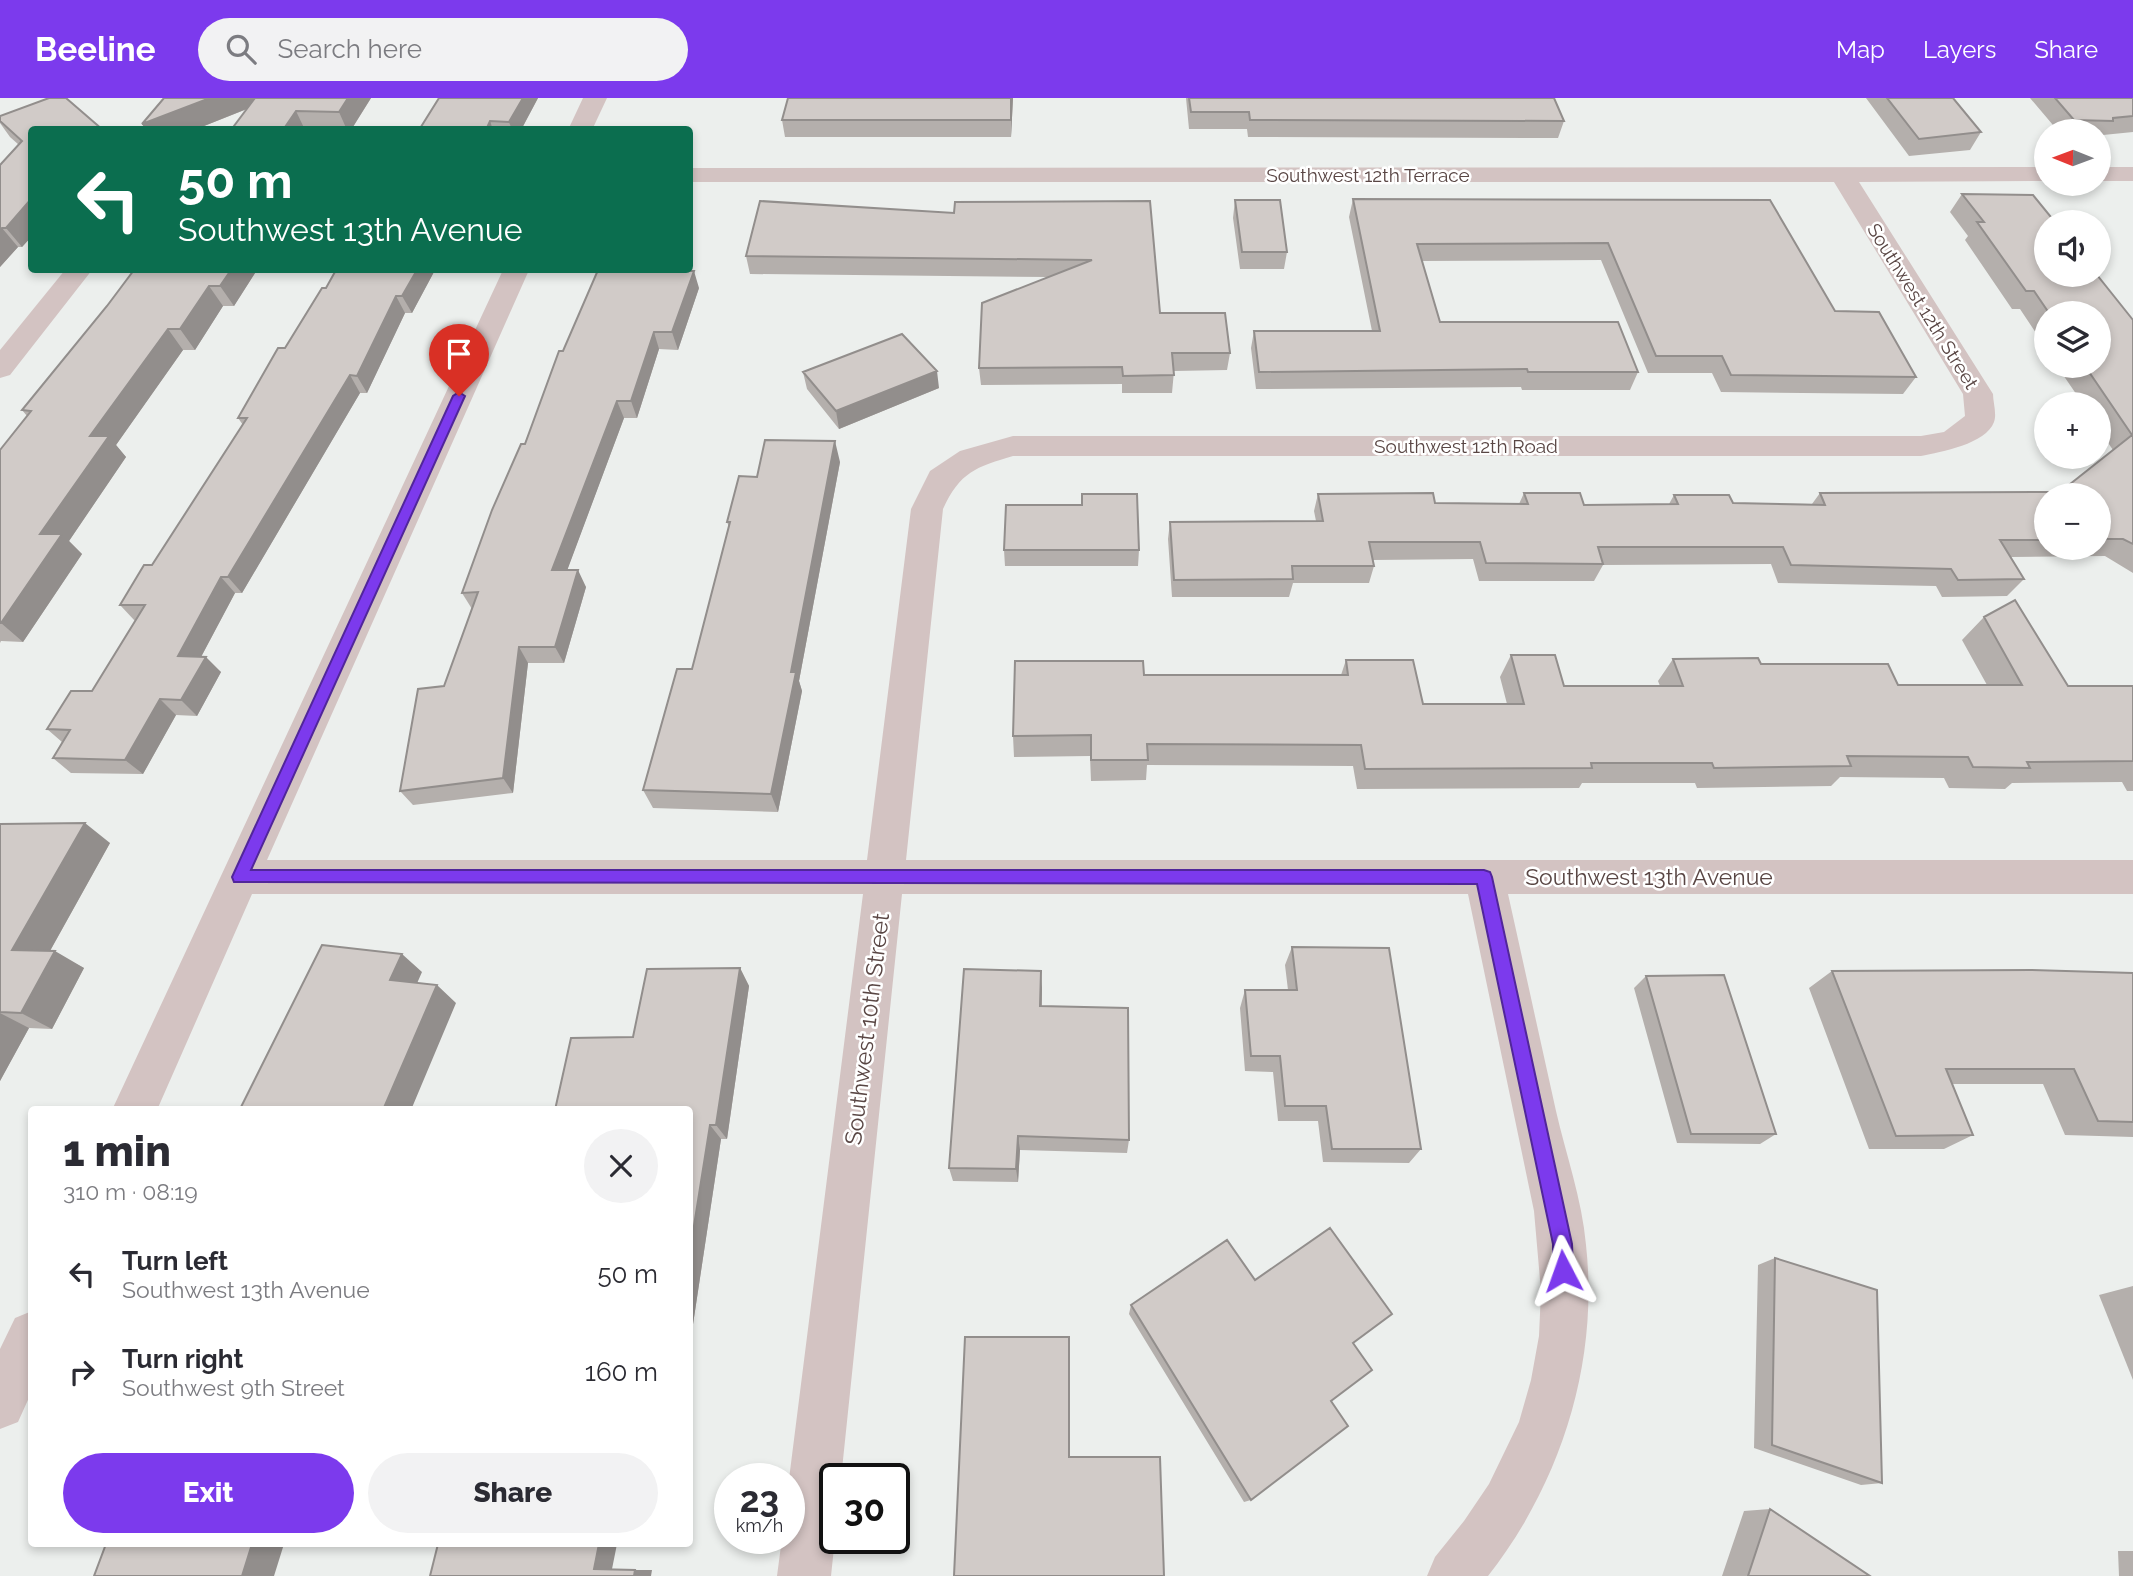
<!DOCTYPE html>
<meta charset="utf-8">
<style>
body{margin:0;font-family:Raleway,sans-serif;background:#f2f2f3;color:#2b2b33;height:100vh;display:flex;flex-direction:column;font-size:26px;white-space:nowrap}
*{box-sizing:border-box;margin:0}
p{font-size:23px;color:#7c7c81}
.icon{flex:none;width:38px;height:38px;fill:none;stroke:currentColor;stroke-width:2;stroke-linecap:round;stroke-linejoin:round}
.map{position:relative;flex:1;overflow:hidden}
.panel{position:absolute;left:28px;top:1008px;width:665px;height:441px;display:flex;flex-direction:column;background:#fff;border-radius:7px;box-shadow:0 4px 10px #0003}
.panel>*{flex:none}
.hud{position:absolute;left:28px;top:28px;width:665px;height:147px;border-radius:7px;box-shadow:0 4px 10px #0003;background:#0b6e4f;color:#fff;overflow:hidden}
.needle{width:46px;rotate:271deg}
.controls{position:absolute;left:2034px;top:21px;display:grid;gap:14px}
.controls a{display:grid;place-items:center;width:77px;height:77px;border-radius:50%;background:#fff;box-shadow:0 4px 10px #0003;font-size:35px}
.speed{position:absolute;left:714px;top:1365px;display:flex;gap:14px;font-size:35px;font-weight:700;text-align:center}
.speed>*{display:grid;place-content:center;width:91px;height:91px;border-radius:50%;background:#fff;box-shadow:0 4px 10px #0003;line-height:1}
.speed small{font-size:18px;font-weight:400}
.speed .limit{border:4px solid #111;border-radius:10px;background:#fff;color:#111}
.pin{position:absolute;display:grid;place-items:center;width:60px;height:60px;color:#fff;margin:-72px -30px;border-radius:50% 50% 50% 0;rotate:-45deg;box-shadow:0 0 7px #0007}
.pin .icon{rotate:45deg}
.me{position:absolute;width:77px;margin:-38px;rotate:356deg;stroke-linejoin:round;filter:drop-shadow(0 0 5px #0008)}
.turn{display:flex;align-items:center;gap:24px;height:147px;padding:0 35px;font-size:32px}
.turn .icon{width:91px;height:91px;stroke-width:2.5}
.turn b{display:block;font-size:49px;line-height:60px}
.round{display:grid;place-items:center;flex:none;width:74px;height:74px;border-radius:37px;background:#f2f2f3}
.head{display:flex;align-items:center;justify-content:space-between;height:119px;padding:0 35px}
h1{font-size:42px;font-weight:800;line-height:52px}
.button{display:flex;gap:14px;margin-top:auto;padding:14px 35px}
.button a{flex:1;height:80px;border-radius:42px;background:#7c3aed;color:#fff;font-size:28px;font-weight:800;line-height:80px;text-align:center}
.button a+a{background:#f2f2f3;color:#2b2b33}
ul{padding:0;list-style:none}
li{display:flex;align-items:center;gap:21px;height:98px;padding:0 35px}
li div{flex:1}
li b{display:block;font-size:26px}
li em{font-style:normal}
header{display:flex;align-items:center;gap:42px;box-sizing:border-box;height:98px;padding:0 35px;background:#7c3aed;color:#fff}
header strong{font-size:33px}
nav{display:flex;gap:38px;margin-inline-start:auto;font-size:24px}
.search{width:490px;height:63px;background:#f2f2f3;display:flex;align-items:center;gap:18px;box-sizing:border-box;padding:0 24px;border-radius:38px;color:#7c7c81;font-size:26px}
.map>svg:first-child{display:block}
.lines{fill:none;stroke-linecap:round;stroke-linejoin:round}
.minor{fill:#d3c3c2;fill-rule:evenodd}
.wall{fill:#b4afac;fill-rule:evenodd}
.shaded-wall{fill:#928e8c}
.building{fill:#d1cbc8;stroke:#928e8c;stroke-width:2}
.route{fill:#7c3aed;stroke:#51269a;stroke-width:2}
.labels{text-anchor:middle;stroke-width:5;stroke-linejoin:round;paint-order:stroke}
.far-street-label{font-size:19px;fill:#594644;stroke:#fff}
.street-label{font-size:23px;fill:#594644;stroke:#fff}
</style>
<header>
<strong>Beeline</strong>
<div class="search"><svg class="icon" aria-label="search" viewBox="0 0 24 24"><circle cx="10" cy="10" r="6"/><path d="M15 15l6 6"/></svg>Search here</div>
<nav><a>Map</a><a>Layers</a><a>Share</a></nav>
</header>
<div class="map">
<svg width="2133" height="1478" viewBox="0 0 2133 1478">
<rect width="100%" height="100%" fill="#ecefed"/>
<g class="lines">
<path class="minor" d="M583,0H607L592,32H568Z
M2046,69V83L1859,84L1993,296C1993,304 1997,316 1994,324C1986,346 1941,354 1921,358H1013C976,369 960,374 943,411L906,762H2133V796H1508C1524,868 1540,941 1556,1013C1566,1057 1582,1101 1586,1147C1599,1265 1561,1385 1488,1478H1427L1435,1459L1464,1423L1489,1386L1519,1324L1531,1282L1539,1238L1541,1193L1534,1113L1468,796H902L841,1381H835V1440L831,1478H777L782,1440H789V1381L863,796H252L157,1012H112L503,172H529L267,762H867L911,411L930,373L960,353L1013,338H1921L1944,334L1965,318L1963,296L1834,84H690V70Z
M2098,69H2133V83H2098Z
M65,172H92L10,277L0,280V252Z
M32,1213V1293L18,1324L0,1331V1251L15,1220Z"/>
</g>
<path class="wall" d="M164,0H371L351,32H231L247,11L194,32H146L142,26Z
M439,0H538L521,32H419Z
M1013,0L1011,39H785L782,22Z
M1186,0H1554L1564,23L1558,40L1248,39L1247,31H1189Z
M1866,0H1953L1981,34L1970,52L1909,58Z
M2030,0H2133V34L2103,37L2101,39H2098V33H2058Z
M0,18L32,32V138L22,149H18L0,169V67L19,47L10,39L0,25Z
M1962,96L2133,222V475L2105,458L2011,459L2024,481L2007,498L1942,499L1936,488L1778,485L1771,466L1603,467L1594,483H1479L1473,461L1373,462L1374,468L1369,485H1293L1289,499H1172L1168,441L1170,424L1316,423L1314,413L1318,396L1435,405L1519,406L1524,395L1584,407L1669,406L1674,397L1733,405L1812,406L1820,395L2060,394L2113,352L2098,330V306H2083L2057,268H2098V215H2046V250L2020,211H2012L1965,142L1968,138L1950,114ZM2046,397H2098V450H2046Z
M1353,101L1770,102L1835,213L1916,279L1903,296L1721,294L1712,275H1648L1601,162L1422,163L1440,224L1638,274L1630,292H1522L1521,289L1256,291L1251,250L1254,233H1372L1349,119Z
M1235,102L1287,154L1284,171H1240L1233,120Z
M1150,103L1160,215L1230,255L1227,272L1174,273L1172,295H1122V286L981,287L979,270L1049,179L750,176L746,158L954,115Z
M134,172H257L234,208H223L195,252H183L116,347L126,359L69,443L82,456L23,544L1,543L0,545V352L27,318L22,312L107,208Z
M336,172H435L412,215H405L367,295H360L242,495H235L201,559L221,574L197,618L176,617L143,676L71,675L53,660L62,644L47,631L92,593L135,523L120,507L152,467L243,327L238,320L326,190Z
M699,190L678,252L659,251L637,320H624L567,472L586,489L564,565H528L513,695L413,707L400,693L444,588L472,511L462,495L563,253Z
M803,274L939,290L839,331L807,291Z
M840,364L799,583L802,593L778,714L653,710L643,692L692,571L729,429L727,424L757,379Z
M1082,396L1139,452L1138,468H1005L1004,452L1082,407Z
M1984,519L2068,588H2133V693H2127L2122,684L2012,685L2005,691L1949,690L1944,680L1840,679L1831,688L1697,690L1695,685H1582L1579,690L1357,691L1353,668L1147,667L1146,682L1091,683L1090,658L1014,659L1013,638L1144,577H1341L1346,562L1423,606H1507L1500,579L1511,557L1564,588H1660L1658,583L1673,561L1761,566L1898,587H1987L1962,542Z
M0,726L110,745L50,853L84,870L52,931L29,930L0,983Z
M1292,849L1421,1051L1409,1065L1323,1064L1318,1023H1278L1273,974L1245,973L1240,910L1245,892H1288L1285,867Z
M740,870L749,888L727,1041H721L690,1246V1012L633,939Z
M1832,873L2133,875V1039L2065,1037L2043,986H1952L1973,1037L1944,1051H1869L1809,890Z
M1646,878L1776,1036L1760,1046L1677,1045L1634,890Z
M1042,890V908L1129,1042L1127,1055L1020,1052L1018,1084L953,1083L949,1070Z
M1775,1160L1882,1385L1861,1387L1754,1350L1758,1167Z
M1255,1182L1353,1245L1331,1303L1251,1402L1244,1404L1129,1216L1131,1207Z
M2133,1188V1282L2099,1197Z
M1770,1411L1870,1478H1722L1744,1413Z
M2118,1453H2133V1478H2119Z"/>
<path class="shaded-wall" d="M210,0H274L194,32H146L142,26Z
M348,0H371L351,32H347L339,14Z
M523,0H538L521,32H512L509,24Z
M1011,0H1013L1011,39Z
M296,13L305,32H283Z
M490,23L493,32H486Z
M32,100V138L22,149L6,130Z
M2,130L18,149L0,169V132Z
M231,172H257L234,208L220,188Z
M417,172H435L412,215L402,198Z
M694,173L699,190L678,252L672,234Z
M209,188L223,208L195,252L180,231Z
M396,198L405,215L367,295L357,278Z
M168,231L183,252L116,347L126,359L69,443L82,456L23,544L1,525L40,436L90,338Z
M654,234L659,251L637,320L631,303Z
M937,273L939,290L839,331L836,313Z
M350,277L360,295L242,495L228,479Z
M617,303L624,320L561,489L552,472Z
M835,343L840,364L799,583L802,593L778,714L771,696L791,574Z
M578,472L586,489L564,565L555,549Z
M221,479L235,495L193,574L178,558Z
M519,549L528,565L513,695L503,680Z
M206,559L221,574L197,618L181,602Z
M160,601L176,617L143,676L125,662Z
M85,725L110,745L41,869L12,852Z
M55,853L84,870L52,931L21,915Z
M402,856L422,874L411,899L390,882Z
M740,870L749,888L727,1041L716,1027Z
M1041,873L1042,890L1041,925L1040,908Z
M437,887L456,905L411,1012H383Z
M0,915L29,930L0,983Z
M710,1027L721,1041L690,1246V1153Z
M1018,1038L1020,1052L1018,1084L1016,1071Z
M252,1446H284L274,1478H242Z
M599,1446H617L612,1471H594Z
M635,1472H652L651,1478H634Z"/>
<path class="building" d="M49,0H66L103,32H32V100L6,130H2L0,132V67L22,43L0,23V18Z
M164,0H210L142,26Z
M255,0H348L339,14L296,13L283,32H231Z
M439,0H523L509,24L490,23L486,32H419Z
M788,0H1011V22H782Z
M1189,0H1554L1564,23L1250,22L1249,14H1191Z
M1887,0H1953L1981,34L1919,41Z
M2055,0H2133V18L2113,20V23L2074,22Z
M1962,96L2033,97L2055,124H2046V177H2097L2133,222V446L2123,441H2098V397H2046V442H2000L2024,481L1958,482L1951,471L1791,467L1783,449H1598L1603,466L1486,465L1480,444H1369L1374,468H1292L1293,481L1174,482L1170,424L1323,423L1318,396L1433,395L1435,405L1528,406L1524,395H1580L1584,407L1678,406L1674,397H1729L1733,405L1825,407L1820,395L2060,394L2132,337L2085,268H2098V215H2049L2034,193H2026L1977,124H1984Z
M1353,101L1770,102L1835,213L1879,214L1916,279L1731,277L1722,258H1656L1608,145L1417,146L1440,224H1618L1638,274H1528L1527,271L1259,274L1254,233H1380Z
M1235,102H1280L1287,154H1242Z
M760,103L954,115L955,104L1150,103L1160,215H1225L1230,255H1172L1174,277L1123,278L1122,269L979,270L982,205L1092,162L746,158Z
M134,172H231L220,188H209L180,231H168L90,338H109L40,436H62L1,525H0V352L31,313L22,312L107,208Z
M336,172H417L402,198H396L357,278L350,277L228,479H221L178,558L206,559L181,602L160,601L125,662L53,660L70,632L47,631L71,593H92L145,507H120L144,467H152L247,320H238L278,250H285L322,190H326Z
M598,172L694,173L672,234H654L631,303H617L552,472H578L555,549H519L503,680L400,693L418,591L444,588L478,494L462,495L492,412L521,346H525L559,253H563Z
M902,236L937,273L836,313L803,274Z
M765,342L835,343L791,574H796L771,696L643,692L677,571H692L730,424H727L739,378L757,379Z
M1082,396H1137L1139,452H1004L1006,407H1082Z
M2015,502L2068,588H2133V663L2027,664L2030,670L1973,669L1968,659L1847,658L1851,668L1714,670L1712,665H1591L1592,670L1365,671L1361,647L1147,646L1148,662H1091V637L1013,638L1015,563H1143L1144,577H1348L1346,562H1413L1423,606H1524L1511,557H1555L1564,588H1683L1673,561L1758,560L1761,566H1888L1898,587H2022L1984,519Z
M85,725L12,852L55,853L21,915L0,914V726Z
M322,847L402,856L390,882L437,887L383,1012L240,1011Z
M1292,849L1389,850L1421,1051H1332L1326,1008H1285L1280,958H1251L1245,892H1297Z
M740,870L716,1027H710L690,1153V1012H555L571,940L633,939L647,871Z
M964,871L1041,873L1040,908L1128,910L1129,1042L1018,1038L1016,1071L949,1070Z
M2030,872L2133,875V1024L2098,1023L2074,971H1946L1973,1037L1896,1038L1832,873Z
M1724,877L1776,1036H1691L1646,878Z
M1330,1130L1392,1216L1353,1245L1372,1272L1331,1303L1348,1328L1251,1402L1131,1207L1227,1142L1255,1182Z
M1775,1160L1877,1192L1882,1385L1772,1347Z
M965,1239H1069V1359H1160L1164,1478H954Z
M1770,1411L1870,1478H1748Z
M106,1446H252L242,1478H94Z
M438,1446H599L594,1471L635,1472L634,1478H430Z"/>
<path class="route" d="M459,294L465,298L251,772H1484L1490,774L1492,779L1572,1146L1573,1173L1570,1180L1563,1182L1556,1180L1553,1173V1146L1477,786L234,784L232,779L453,298Z"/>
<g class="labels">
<g class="far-street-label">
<text x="1368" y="84">Southwest 12th Terrace</text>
<text transform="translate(1923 208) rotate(58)" y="7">Southwest 12th Street</text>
<text x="1466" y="355">Southwest 12th Road</text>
</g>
<g class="street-label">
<text x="1649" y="787">Southwest 13th Avenue</text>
<text transform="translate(867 931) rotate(-83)" y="8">Southwest 10th Street</text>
</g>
</g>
</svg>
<div class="controls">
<a><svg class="needle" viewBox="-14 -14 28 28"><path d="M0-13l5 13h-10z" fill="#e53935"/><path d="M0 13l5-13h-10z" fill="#7c7c81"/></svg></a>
<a><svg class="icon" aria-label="sound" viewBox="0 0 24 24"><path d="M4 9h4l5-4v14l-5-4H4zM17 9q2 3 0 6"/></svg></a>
<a><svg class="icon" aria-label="layers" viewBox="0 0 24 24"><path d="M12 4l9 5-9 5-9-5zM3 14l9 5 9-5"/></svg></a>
<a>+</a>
<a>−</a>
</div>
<div class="speed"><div>23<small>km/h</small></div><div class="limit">30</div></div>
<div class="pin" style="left:459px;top:298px;background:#d93025"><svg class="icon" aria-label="arrive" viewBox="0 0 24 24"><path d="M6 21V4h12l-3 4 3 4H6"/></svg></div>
<svg class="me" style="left:1563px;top:1173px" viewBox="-20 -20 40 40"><path d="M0-17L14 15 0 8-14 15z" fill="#7c3aed" stroke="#fff" stroke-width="4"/></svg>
<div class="hud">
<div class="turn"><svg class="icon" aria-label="left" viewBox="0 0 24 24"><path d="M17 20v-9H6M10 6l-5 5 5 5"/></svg><div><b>50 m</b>Southwest 13th Avenue</div></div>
</div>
<section class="panel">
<div class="head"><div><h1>1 min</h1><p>310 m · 08:19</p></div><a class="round"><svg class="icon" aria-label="close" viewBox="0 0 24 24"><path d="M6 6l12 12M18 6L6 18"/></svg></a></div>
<ul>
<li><svg class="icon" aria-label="left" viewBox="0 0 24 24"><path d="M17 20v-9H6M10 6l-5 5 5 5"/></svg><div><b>Turn left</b><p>Southwest 13th Avenue</p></div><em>50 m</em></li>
<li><svg class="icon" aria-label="right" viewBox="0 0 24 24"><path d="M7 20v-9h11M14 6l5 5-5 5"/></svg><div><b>Turn right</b><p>Southwest 9th Street</p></div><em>160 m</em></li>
</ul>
<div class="button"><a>Exit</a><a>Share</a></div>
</section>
</div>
